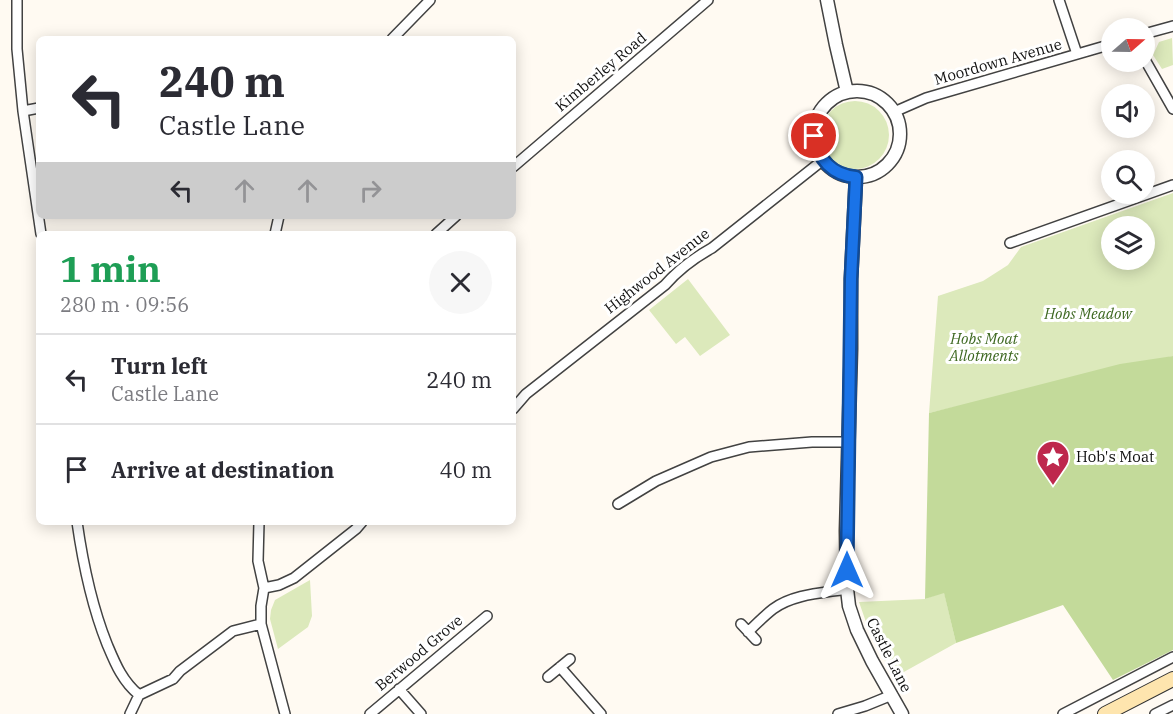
<!DOCTYPE html>
<meta charset="utf-8">
<style>
body{margin:0;font-family:"IBM Plex Serif",serif;background:#f7f7f7;color:#2b2b33;height:100vh;display:flex;flex-direction:column;font-size:22px;white-space:nowrap}
*{box-sizing:border-box;margin:0}
p{font-size:20px;color:#7c7c81}
.icon{flex:none;width:33px;height:33px;fill:none;stroke:currentColor;stroke-width:2;stroke-linecap:round;stroke-linejoin:round}
.map{position:relative;flex:1;overflow:hidden}
.details{position:absolute;left:36px;top:231px;width:480px;height:294px;display:flex;flex-direction:column;background:#fff;border-radius:9px;box-shadow:0 3px 15px #0003}
.details>*{flex:none}
.hud{position:absolute;left:36px;top:36px;width:480px;height:183px;border-radius:9px;box-shadow:0 3px 15px #0003;background:#fff;color:#2b2b33;overflow:hidden}
.needle{width:39px;rotate:70deg}
.controls{position:absolute;left:1101px;top:18px;display:grid;gap:12px}
.controls a{display:grid;place-items:center;width:54px;height:54px;border-radius:50%;background:#fff;box-shadow:0 3px 15px #0003;font-size:30px}
.pin{position:absolute;display:grid;place-items:center;width:51px;height:51px;color:#fff;margin:-26px;border:3px solid #fff;border-radius:50%;box-shadow:0 2px 6px #0007}
.me{position:absolute;width:66px;margin:-33px;rotate:0deg;stroke-linejoin:round;filter:drop-shadow(0 0 4px #0008)}
.turn{display:flex;align-items:center;gap:21px;height:126px;padding:0 24px;font-size:27px}
.turn .icon{width:78px;height:78px;stroke-width:2.5}
.turn b{display:block;font-size:42px;line-height:51px}
.lanes{display:flex;align-items:center;height:57px;padding:0 24px;background:#0003;justify-content:center;gap:30px;direction:ltr}
.lanes .off{opacity:.35}
.round{display:grid;place-items:center;flex:none;width:63px;height:63px;border-radius:32px;background:#f7f7f7}
.overview{display:flex;align-items:center;justify-content:space-between;height:102px;padding:0 24px}
h1{font-size:36px;font-weight:700;line-height:45px;color:#1e9e55}
ul{padding:0;list-style:none}
li{display:flex;align-items:center;gap:18px;height:90px;padding:0 24px;border-top:2px solid #e1e1e2}
li div{flex:1}
li b{display:block;font-size:22px}
li em{font-style:normal}
.map>svg:first-child{display:block}
.green{fill:#dce9bb;fill-rule:evenodd}
.forest{fill:#c3da9a}
.lines{fill:none;stroke-linecap:round;stroke-linejoin:round}
.minor-casing{stroke:#424242;stroke-width:12}
.tertiary-casing{stroke:#424242;stroke-width:15}
.secondary-casing{stroke:#313131;stroke-width:16}
.minor{stroke:#fff;stroke-width:9}
.tertiary{stroke:#fff;stroke-width:12}
.secondary{stroke:#fee5ae;stroke-width:14}
.route-casing{stroke:#114b97;stroke-width:15}
.route{stroke:#1a73e8;stroke-width:10}
.labels{text-anchor:middle;stroke-width:6;stroke-linejoin:round;paint-order:stroke}
.street-label{font-size:15px;fill:#0f0f0f;stroke:#fff}
.park-label{font-size:15px;font-style:italic;fill:#3c671f;stroke:#fff}
.poi-label{font-size:15px;fill:#0f0f0f;stroke:#fff;text-anchor:start}
</style>
<div class="map">
<svg width="1173" height="714" viewBox="0 0 1173 714">
<rect width="100%" height="100%" fill="#fffaf2"/>
<path class="green" d="M1172,38L1173,65L1162,69L1153,55L1159,42Z
M821 135a34 34 0 1 1 68 0a34 34 0 1 1-68 0Z
M1173,193V356L929,413L938,296L983,281L1008,265L1021,247ZM1112,226H1144V260H1112Z
M688,279L730,335L700,356L685,337L676,344L649,310Z
M310,580L312,616L308,627L278,649L270,619L271,610L275,600Z
M944,592L956,643L902,673L894,680L866,622L859,602L925,599Z"/>
<path class="forest" d="M1173,356V650L1113,680L1063,605L956,643L944,593L925,599L929,413L1120,364Z"/>
<g class="lines">
<defs>
<path id="minor" d="M17,0V49L23,111L41,234
M1059,0L1077,54
M1144,34L1173,26
M392,39L430,0
M1144,58L1173,109
M23,111L39,108
M894,112L926,98L1112,44
M513,167L708,0
M275,234L279,216
M436,234L456,216
M1010,243L1173,185
M513,409L526,394L665,285C679,269 694,258 712,248L823,160
M618,504L656,481L711,457L749,447L812,442H849
M77,522C83,564 91,604 107,644C115,663 122,681 139,695
M259,522L258,561L264,588L261,606V624L285,714
M264,588L279,585L294,578L356,529L362,522
M741,624L756,640
M748,632C756,624 764,616 773,609C793,594 823,593 847,589
M560,667L601,714
M548,677L570,659
M399,689L421,714
M130,714L139,695L173,679L180,671L233,631L261,624
M370,714L487,616
M838,714L865,706L892,695
M1063,714L1173,657
M1155,714L1173,705"/>
<path id="tertiary" d="M827,0L836,45L847,92
M814 134a43 43 0 1 1 86 0a43 43 0 1 1-86 0Z
M856,177L851,279V349L846,531L847,589L849,606L857,630L872,661L902,714"/>
<path id="secondary" d="M1105,714L1173,679"/>
</defs>
<use href="#minor" class="minor-casing"/>
<use href="#tertiary" class="tertiary-casing"/>
<use href="#secondary" class="secondary-casing"/>
<use href="#minor" class="minor"/>
<use href="#tertiary" class="tertiary"/>
<use href="#secondary" class="secondary"/>
</g>
<g class="lines">
<defs>
<path id="route" d="M814,136C818,159 832,175 856,177L851,279L847,570"/>
</defs>
<use href="#route" class="route-casing"/>
<use href="#route" class="route"/>
</g>
<defs>
<symbol id="sight-pin" viewBox="-11 -11 22 30"><path d="M0 17L-7.5 6A9.5 9.5 0 1 1 7.5 6Z" fill="#be284d" stroke="#fff"/><path d="M0-6L1.8-2.2L6-1.7L2.9 1.2L3.7 5.4L0 3.3L-3.7 5.4L-2.9 1.2L-6-1.7L-1.8-2.2Z" fill="#fff"/></symbol>
</defs>
<g fill-rule="evenodd">
<use href="#sight-pin" x="1034" y="438" width="38" height="52"/>
</g>
<g class="labels">
<g class="street-label">
<text transform="translate(998 62) rotate(-16)" y="5">Moordown Avenue</text>
<text transform="translate(601 72) rotate(-40)" y="5">Kimberley Road</text>
<text transform="translate(657 271) rotate(-38)" y="5">Highwood Avenue</text>
<text transform="translate(419 653) rotate(-40)" y="5">Berwood Grove</text>
<text transform="translate(889 655) rotate(63)" y="5">Castle Lane</text>
</g>
<g class="park-label">
<text x="1088" y="319">Hobs Meadow</text>
<text x="984" y="344">Hobs Moat<tspan x="984" dy="17">Allotments</tspan></text>
</g>
<g class="poi-label">
<text x="1076" y="462">Hob's Moat</text>
</g>
</g>
</svg>
<div class="controls">
<a><svg class="needle" viewBox="-14 -14 28 28"><path d="M0-13l5 13h-10z" fill="#e53935"/><path d="M0 13l5-13h-10z" fill="#7c7c81"/></svg></a>
<a><svg class="icon" aria-label="sound" viewBox="0 0 24 24"><path d="M4 9h4l5-4v14l-5-4H4zM17 9q2 3 0 6"/></svg></a>
<a><svg class="icon" aria-label="search" viewBox="0 0 24 24"><circle cx="10" cy="10" r="6"/><path d="M15 15l6 6"/></svg></a>
<a><svg class="icon" aria-label="layers" viewBox="0 0 24 24"><path d="M12 4l9 5-9 5-9-5zM3 14l9 5 9-5"/></svg></a>
</div>
<div class="pin" style="left:814px;top:136px;background:#d93025"><svg class="icon" aria-label="arrive" viewBox="0 0 24 24"><path d="M6 21V4h12l-3 4 3 4H6"/></svg></div>
<svg class="me" style="left:847px;top:570px" viewBox="-20 -20 40 40"><path d="M0-17L14 15 0 8-14 15z" fill="#1a73e8" stroke="#fff" stroke-width="4"/></svg>
<div class="hud">
<div class="turn"><svg class="icon" aria-label="left" viewBox="0 0 24 24"><path d="M17 20v-9H6M10 6l-5 5 5 5"/></svg><div><b>240 m</b>Castle Lane</div></div>
<div class="lanes"><svg class="icon" aria-label="left" viewBox="0 0 24 24"><path d="M17 20v-9H6M10 6l-5 5 5 5"/></svg><svg class="icon off" aria-label="ahead" viewBox="0 0 24 24"><path d="M12 20V5M6 11l6-6 6 6"/></svg><svg class="icon off" aria-label="ahead" viewBox="0 0 24 24"><path d="M12 20V5M6 11l6-6 6 6"/></svg><svg class="icon off" aria-label="right" viewBox="0 0 24 24"><path d="M7 20v-9h11M14 6l5 5-5 5"/></svg></div>
</div>
<section class="details">
<div class="overview"><div><h1>1 min</h1><p>280 m · 09:56</p></div><a class="round"><svg class="icon" aria-label="close" viewBox="0 0 24 24"><path d="M6 6l12 12M18 6L6 18"/></svg></a></div>
<ul>
<li><svg class="icon" aria-label="left" viewBox="0 0 24 24"><path d="M17 20v-9H6M10 6l-5 5 5 5"/></svg><div><b>Turn left</b><p>Castle Lane</p></div><em>240 m</em></li>
<li><svg class="icon" aria-label="arrive" viewBox="0 0 24 24"><path d="M6 21V4h12l-3 4 3 4H6"/></svg><div><b>Arrive at destination</b></div><em>40 m</em></li>
</ul>
</section>
</div>
